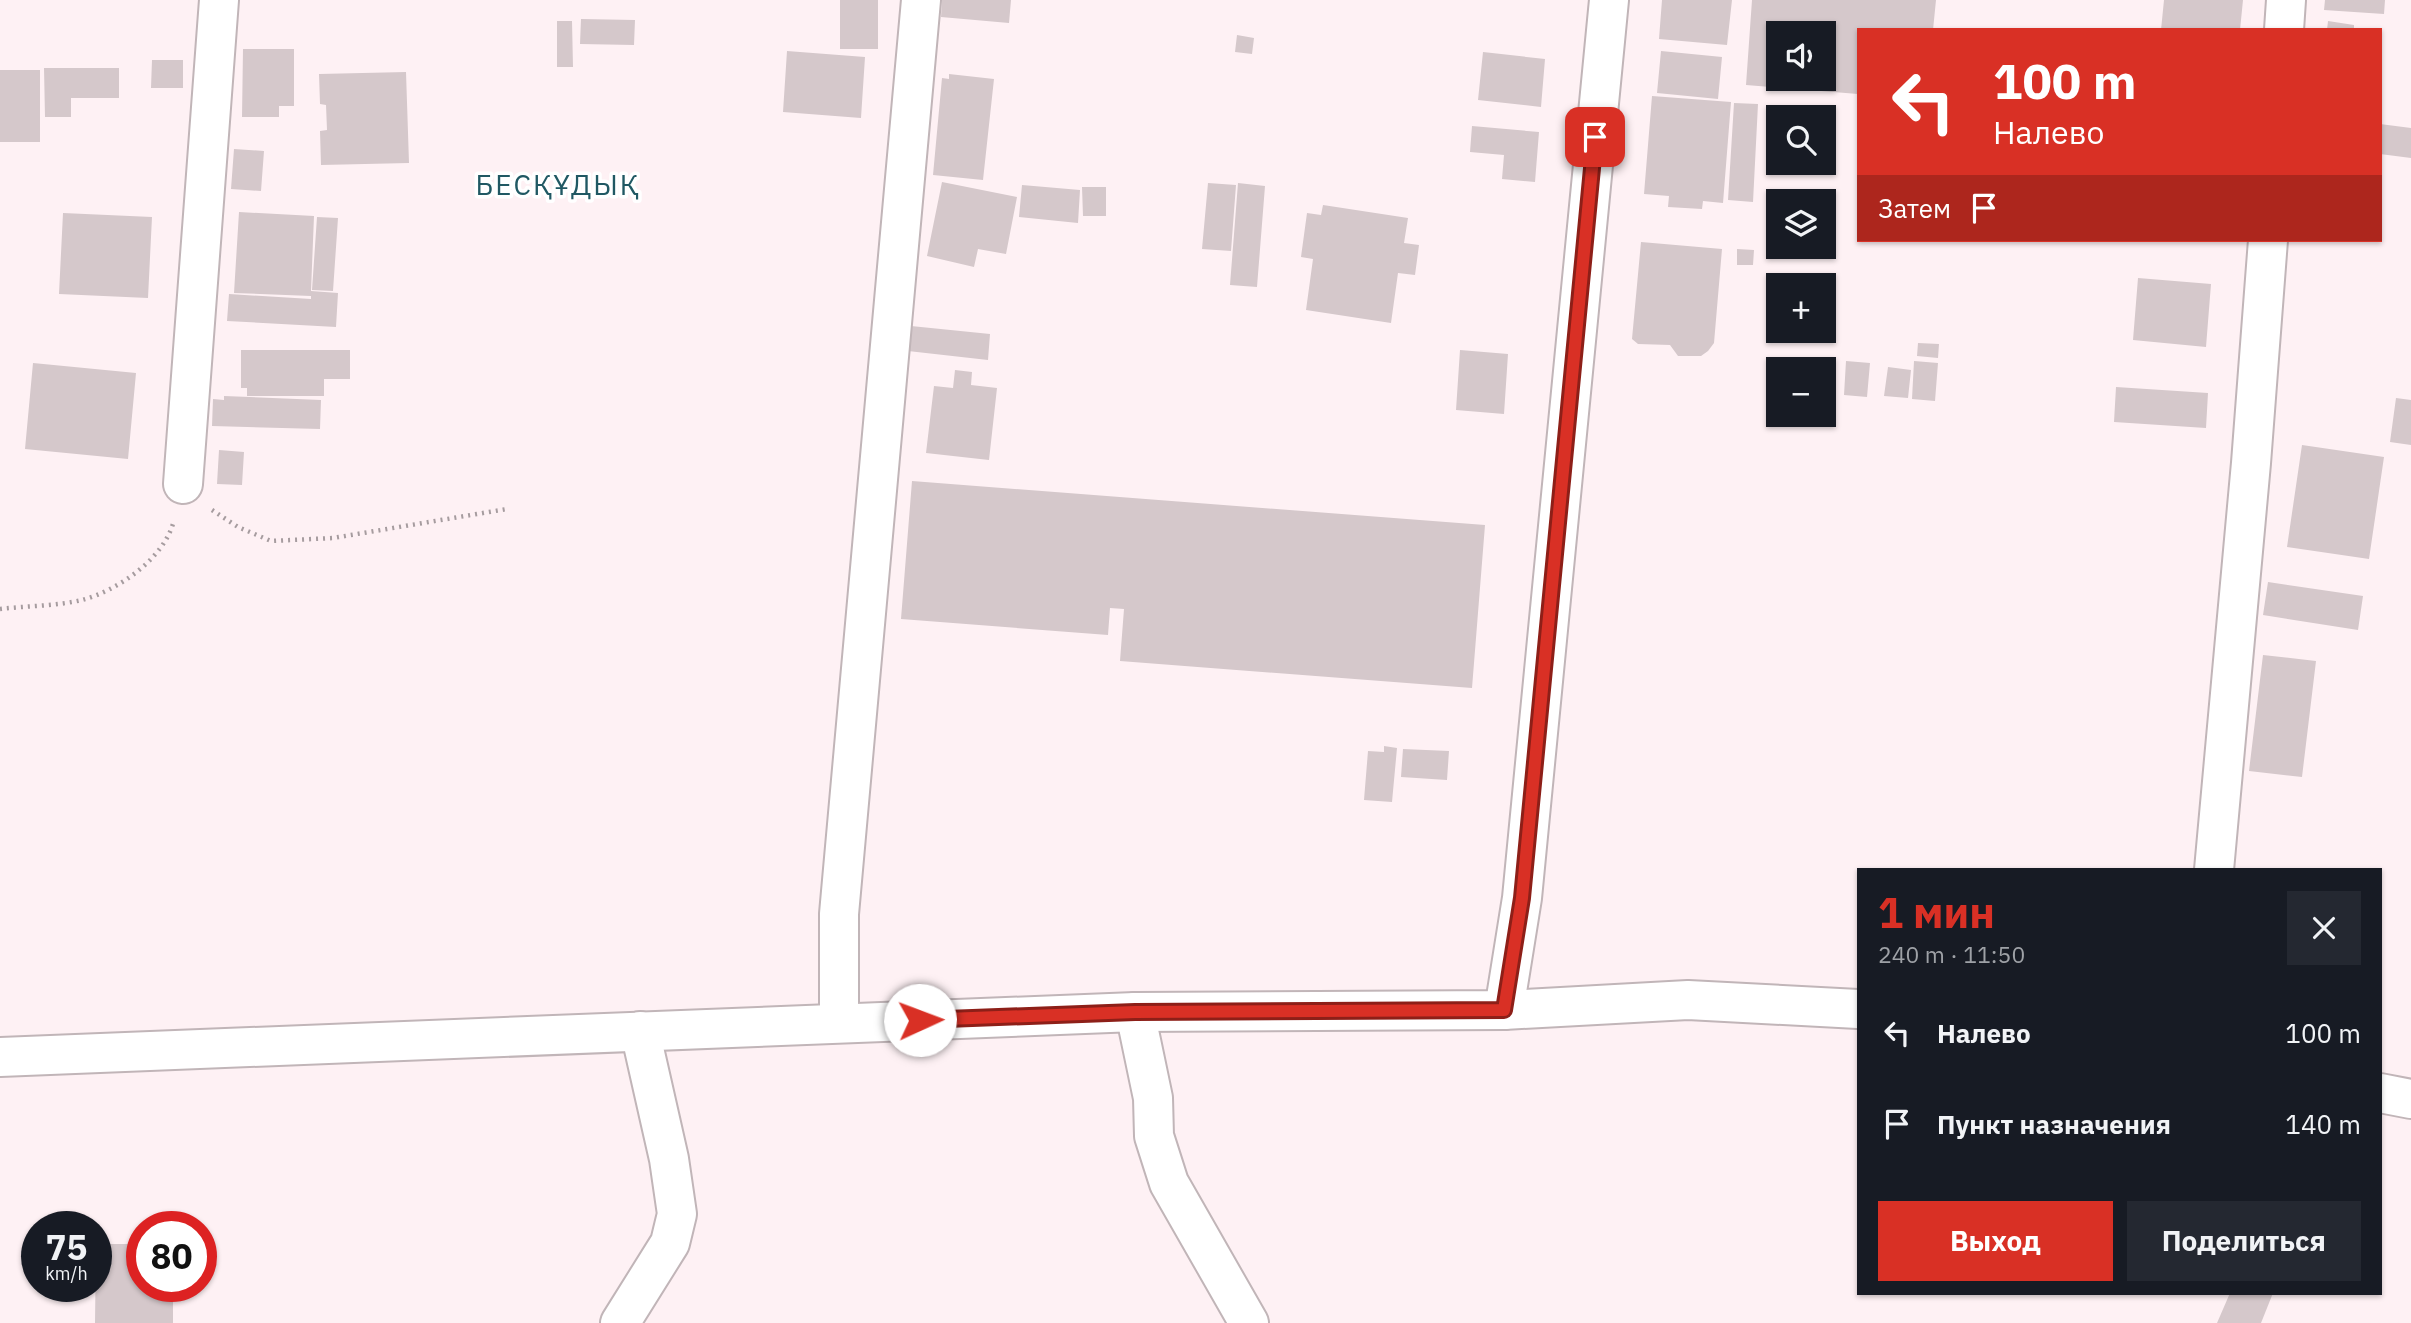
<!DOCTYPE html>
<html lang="ru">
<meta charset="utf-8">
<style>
body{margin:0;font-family:"IBM Plex Sans",sans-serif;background:#242831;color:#f1f3f6;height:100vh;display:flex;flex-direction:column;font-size:26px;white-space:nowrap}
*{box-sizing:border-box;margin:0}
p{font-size:23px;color:#9ea1a6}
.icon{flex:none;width:38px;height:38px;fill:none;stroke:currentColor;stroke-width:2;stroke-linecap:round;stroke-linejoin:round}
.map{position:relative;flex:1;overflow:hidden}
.drawer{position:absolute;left:1857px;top:868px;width:525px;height:427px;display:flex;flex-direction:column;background:#171b24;border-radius:0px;box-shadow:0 2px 5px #0004}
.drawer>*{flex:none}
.guide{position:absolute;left:1857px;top:28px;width:525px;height:214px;border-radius:0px;box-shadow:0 2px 5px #0004;background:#d93025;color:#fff;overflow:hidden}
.fabs{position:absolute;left:1766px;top:21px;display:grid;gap:14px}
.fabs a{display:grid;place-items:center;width:70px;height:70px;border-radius:0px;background:#171b24;box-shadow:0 2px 5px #0004;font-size:35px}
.speed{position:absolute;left:21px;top:1211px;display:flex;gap:14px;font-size:35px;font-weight:700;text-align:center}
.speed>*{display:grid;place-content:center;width:91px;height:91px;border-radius:50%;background:#171b24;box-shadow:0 2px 5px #0004;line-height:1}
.speed small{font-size:18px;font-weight:400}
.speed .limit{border:10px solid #d22;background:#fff;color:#111}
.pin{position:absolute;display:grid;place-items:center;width:60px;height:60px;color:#fff;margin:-30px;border-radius:14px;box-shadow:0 4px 10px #0006}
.me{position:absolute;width:77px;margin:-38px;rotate:88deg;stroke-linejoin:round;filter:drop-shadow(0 0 5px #0008)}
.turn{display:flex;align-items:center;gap:24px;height:147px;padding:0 21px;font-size:32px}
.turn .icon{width:91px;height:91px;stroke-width:2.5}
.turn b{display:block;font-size:49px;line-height:60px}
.then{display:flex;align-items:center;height:66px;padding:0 21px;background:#0003;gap:14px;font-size:26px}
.round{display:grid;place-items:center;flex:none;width:74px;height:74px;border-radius:0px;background:#242831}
.summary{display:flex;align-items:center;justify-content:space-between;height:119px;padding:0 21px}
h1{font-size:42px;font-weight:800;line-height:52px;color:#d93025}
.button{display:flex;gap:14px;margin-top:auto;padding:14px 21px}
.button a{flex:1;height:80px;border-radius:0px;background:#d93025;color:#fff;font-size:28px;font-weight:800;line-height:80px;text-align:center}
.button a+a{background:#242831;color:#f1f3f6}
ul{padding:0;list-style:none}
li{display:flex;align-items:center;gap:21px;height:91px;padding:0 21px}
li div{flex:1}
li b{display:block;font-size:26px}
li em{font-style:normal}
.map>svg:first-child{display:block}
.building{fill:#d5c8cb;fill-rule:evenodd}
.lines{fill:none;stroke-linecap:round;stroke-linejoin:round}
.minor-casing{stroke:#c1b5b8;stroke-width:42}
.trunk-casing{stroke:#c1b5b8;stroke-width:42}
.path{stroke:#a69c9f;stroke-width:4.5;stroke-dasharray:2 5;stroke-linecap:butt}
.minor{stroke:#fff;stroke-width:38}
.trunk{stroke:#fff;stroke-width:38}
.route-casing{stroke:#8d1f18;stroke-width:18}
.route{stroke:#d93025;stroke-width:12}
.labels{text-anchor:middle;stroke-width:7;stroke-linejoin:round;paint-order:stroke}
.quarter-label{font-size:28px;letter-spacing:2px;fill:#205863;stroke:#fff}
</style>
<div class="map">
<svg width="2411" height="1323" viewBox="0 0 2411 1323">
<rect width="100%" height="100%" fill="#fef1f4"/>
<path class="building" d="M840,0H878V49H840Z
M942,0H1011L1009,23L941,17Z
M1662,0H1732L1727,45L1659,39Z
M1752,0H1936L1933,30H1858V94L1746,85ZM1778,33H1824V79H1778Z
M2164,0H2243L2240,30H2161Z
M2325,0H2385L2384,14L2324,10Z
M581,19L635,20L634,45L580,44Z
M557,21H572L573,67H557Z
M2328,21L2354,25V30H2327Z
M1237,35L1254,38L1252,54L1235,52Z
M243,49H294V106H279V117H242Z
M787,51L865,57L861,118L783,112Z
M1661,51L1722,57L1718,99L1657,93Z
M1483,52L1545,59L1541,107L1478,100Z
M152,60H183V88H151Z
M44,68H119V98H71V117H45Z
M0,70H40V142H0Z
M406,72L409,163L321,165L320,131L327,130L326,105L320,104L319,74Z
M949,74L994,79L983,180L933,175L942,78L949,79Z
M1652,96L1731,102L1723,203L1703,201L1702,209L1668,207L1669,196L1644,194Z
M1734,103L1758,104L1753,202L1728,200Z
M2380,124L2411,128V158L2380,154Z
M1472,126L1539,132L1535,182L1502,179L1504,155L1470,152Z
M234,149L264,151L261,191L231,189Z
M942,182L1017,197L1006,254L978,249L974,267L927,256Z
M1208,183L1236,185L1231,251L1202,249Z
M1238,183L1265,186L1257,287L1230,285Z
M1022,185L1080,190L1078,223L1019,217Z
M1082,187H1106V216H1083Z
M1323,205L1408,218L1404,243L1419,245L1415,275L1398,273L1391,323L1306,310L1313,259L1301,257L1307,213L1321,215Z
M239,212L314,216L311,291L338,293L336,327L227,321L229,294L311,299V296L234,293Z
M63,213L152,217L148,298L59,294Z
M317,217L338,218L333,291L312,290Z
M1641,242L1722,249L1714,343L1708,351L1701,356H1678L1670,345L1638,344L1632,339Z
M1737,249L1754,250L1753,265H1737Z
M2138,278L2211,284L2206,347L2133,340Z
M911,326L990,334L988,360L908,351Z
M1918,343L1939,344L1938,358L1917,356Z
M241,350H350V379H324V396H247V388H241Z
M1460,350L1508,354L1504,414L1456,410Z
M1846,361L1870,363L1867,397L1844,395Z
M1914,361L1938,363L1935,401L1912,399Z
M33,363L136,373L128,459L25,449Z
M1888,367L1911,370L1908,398L1884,396Z
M955,370L972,372L971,385L997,388L989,460L926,453L934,386L953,388Z
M2116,387L2208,393L2206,428L2114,422Z
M224,396L321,400L320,429L212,426L213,399L224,400Z
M2396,398L2411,400V445L2390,442Z
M2302,445L2384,457L2369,559L2287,547Z
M219,450L244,452L242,485L217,484Z
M912,481L1485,525L1472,688L1120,661L1124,609L1110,608L1108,635L901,619Z
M2268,582L2363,596L2358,630L2263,615Z
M2263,655L2316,661L2302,777L2249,771Z
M1384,746L1397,748L1392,802L1364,800L1368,751L1384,752Z
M1403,749L1449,751L1447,780L1401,777Z
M96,1244H142V1286H173V1323H95Z
M2230,1293H2273L2261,1323H2217Z"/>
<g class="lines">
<defs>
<path id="minor" d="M2284,30L2286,0
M183,484L219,0
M2214,870L2251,463L2268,240
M1504,1010L1522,898L1609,0
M1135,1012L1153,1098L1154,1136L1169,1183L1249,1323
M839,1023V914L921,0
M620,1323L670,1243L677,1214L669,1159L640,1031"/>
<path id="trunk" d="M0,1057L1135,1012L1504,1010L1688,1000L1858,1009
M2380,1093L2411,1099"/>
</defs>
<use href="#minor" class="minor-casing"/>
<use href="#trunk" class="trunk-casing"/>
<path class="path" d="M212,510L238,527L271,541L333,538L507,509
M0,609C26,606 56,606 82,600C119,590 165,558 174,520"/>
<use href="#minor" class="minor"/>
<use href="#trunk" class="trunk"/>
</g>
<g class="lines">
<defs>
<path id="route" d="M920,1020L1135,1012L1504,1010L1522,898L1595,137"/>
</defs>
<use href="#route" class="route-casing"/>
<use href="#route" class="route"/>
</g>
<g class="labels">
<g class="quarter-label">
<text x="558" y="195">БЕСҚҰДЫҚ</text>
</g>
</g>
</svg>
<div class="fabs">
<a><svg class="icon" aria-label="sound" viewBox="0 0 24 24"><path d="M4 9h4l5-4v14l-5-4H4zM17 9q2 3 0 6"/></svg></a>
<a><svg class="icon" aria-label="search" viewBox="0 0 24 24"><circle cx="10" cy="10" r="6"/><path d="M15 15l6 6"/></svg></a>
<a><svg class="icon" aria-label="layers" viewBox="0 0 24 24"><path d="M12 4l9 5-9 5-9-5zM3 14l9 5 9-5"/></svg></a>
<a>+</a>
<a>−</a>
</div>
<div class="speed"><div>75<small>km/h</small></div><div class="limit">80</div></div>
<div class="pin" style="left:1595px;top:137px;background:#d93025"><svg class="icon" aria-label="arrive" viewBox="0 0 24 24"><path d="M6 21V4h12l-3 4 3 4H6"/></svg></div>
<svg class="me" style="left:920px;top:1020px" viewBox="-20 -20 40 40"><circle r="19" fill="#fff"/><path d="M0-13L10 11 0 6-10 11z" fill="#d93025"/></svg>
<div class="guide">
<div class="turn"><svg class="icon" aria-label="left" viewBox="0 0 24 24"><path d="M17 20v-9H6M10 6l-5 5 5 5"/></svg><div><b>100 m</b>Налево</div></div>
<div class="then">Затем<svg class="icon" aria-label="arrive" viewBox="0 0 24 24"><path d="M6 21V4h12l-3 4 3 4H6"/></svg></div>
</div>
<section class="drawer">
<div class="summary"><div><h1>1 мин</h1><p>240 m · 11:50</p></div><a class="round"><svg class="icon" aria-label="close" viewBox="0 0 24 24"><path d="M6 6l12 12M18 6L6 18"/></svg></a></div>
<ul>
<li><svg class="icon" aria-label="left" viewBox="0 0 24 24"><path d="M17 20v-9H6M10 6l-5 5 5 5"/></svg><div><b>Налево</b></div><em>100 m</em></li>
<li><svg class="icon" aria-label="arrive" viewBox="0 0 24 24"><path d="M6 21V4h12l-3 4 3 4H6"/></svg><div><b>Пункт назначения</b></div><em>140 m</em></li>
</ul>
<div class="button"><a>Выход</a><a>Поделиться</a></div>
</section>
</div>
